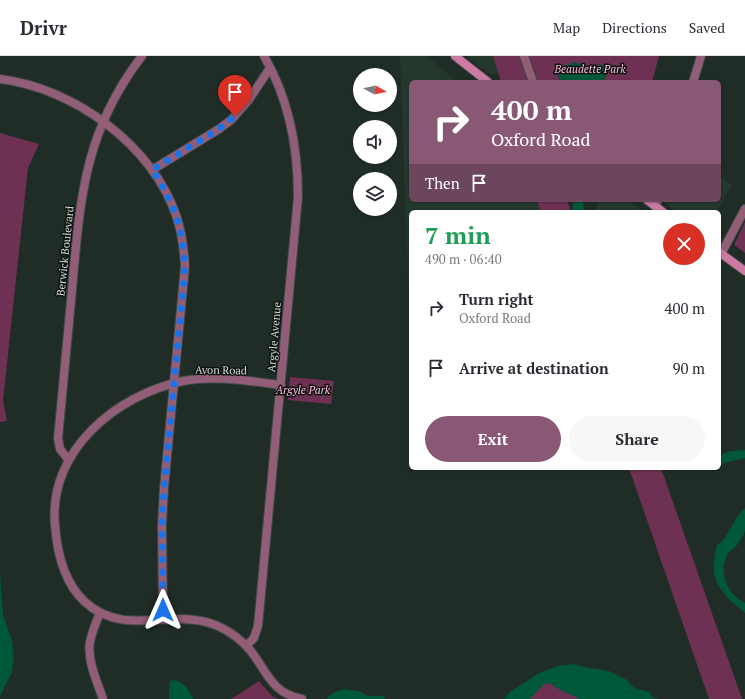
<!DOCTYPE html>
<meta charset="utf-8">
<style>
body{margin:0;font-family:"PT Serif",serif;background:#f7f7f7;color:#2b2b33;height:100vh;display:flex;flex-direction:column;font-size:15px;white-space:nowrap}
*{box-sizing:border-box;margin:0}
p{font-size:13px;color:#7c7c81}
.icon{flex:none;width:22px;height:22px;fill:none;stroke:currentColor;stroke-width:2;stroke-linecap:round;stroke-linejoin:round}
.map{position:relative;flex:1;overflow:hidden}
.details{position:absolute;left:409px;top:154px;width:312px;height:260px;display:flex;flex-direction:column;background:#fff;border-radius:6px;box-shadow:0 1px 3px #0004}
.details>*{flex:none}
.guide{position:absolute;left:409px;top:24px;width:312px;height:122px;border-radius:6px;box-shadow:0 1px 3px #0004;background:#885875;color:#fff;overflow:hidden}
.needle{width:26px;rotate:98deg}
.tools{position:absolute;left:353px;top:12px;display:grid;gap:8px}
.tools a{display:grid;place-items:center;width:44px;height:44px;border-radius:50%;background:#fff;box-shadow:0 1px 3px #0004;font-size:20px}
.pin{position:absolute;display:grid;place-items:center;width:34px;height:34px;color:#fff;margin:-41px -17px;border-radius:50% 50% 50% 0;rotate:-45deg;box-shadow:0 0 4px #0007}
.pin .icon{rotate:45deg}
.me{position:absolute;width:44px;margin:-22px;rotate:0deg;stroke-linejoin:round;filter:drop-shadow(0 0 3px #0008)}
.turn{display:flex;align-items:center;gap:14px;height:84px;padding:0 16px;font-size:18px}
.turn .icon{width:52px;height:52px;stroke-width:2.5}
.turn b{display:block;font-size:28px;line-height:34px}
.then{display:flex;align-items:center;height:38px;padding:0 16px;background:#0003;gap:8px;font-size:15px}
.round{display:grid;place-items:center;flex:none;width:42px;height:42px;border-radius:21px;background:#f7f7f7}
.overview{display:flex;align-items:center;justify-content:space-between;height:68px;padding:0 16px}
h1{font-size:24px;font-weight:600;line-height:30px;color:#1e9e55}
.cta{display:flex;gap:8px;margin-top:auto;padding:8px 16px}
.cta a{flex:1;height:46px;border-radius:24px;background:#885875;color:#fff;font-size:16px;font-weight:600;line-height:46px;text-align:center}
.cta a+a{background:#f7f7f7;color:#2b2b33}
ul{padding:0;list-style:none}
li{display:flex;align-items:center;gap:12px;height:60px;padding:0 16px}
li div{flex:1}
li b{display:block;font-size:15px}
li em{font-style:normal}
header{display:flex;align-items:center;gap:24px;box-sizing:border-box;height:56px;padding:0 20px;background:#fff;border-bottom:1px solid #e1e1e2}
header strong{font-size:19px}
nav{display:flex;gap:22px;margin-inline-start:auto;font-size:14px}
.map>svg:first-child{display:block}
.built{fill:#24382e}
.green{fill:#6f3153}
.water{fill:#00583b}
.lines{fill:none;stroke-linecap:round;stroke-linejoin:round}
.street-casing{stroke:#3d4943;stroke-width:10}
.secondary-casing{stroke:#3d4943;stroke-width:10}
.street{stroke:#925d77;stroke-width:8}
.secondary{stroke:#cc79a3;stroke-width:8}
.route{stroke:#1a73e8;stroke-width:7;stroke-dasharray:0 12.6}
.labels{text-anchor:middle;stroke-width:3;stroke-linejoin:round;paint-order:stroke}
.park-label{font-size:11px;font-style:italic;fill:#ffbedd;stroke:#0e1411}
.street-label{font-size:11px;fill:#d4dcd8;stroke:#0e1411}
</style>
<header>
<strong>Drivr</strong>
<nav><a>Map</a><a>Directions</a><a>Saved</a></nav>
</header>
<div class="map">
<svg width="745" height="643" viewBox="0 0 745 643">
<rect width="100%" height="100%" fill="#202d27"/>
<path class="built" d="M400,0H426L458,26H411V144H537L541,156H411V302Z
M466,0H493L499,17L490,18Z
M719,120L732,129L716,156H678L664,146V144H719Z
M597,144H626L644,156H597Z"/>
<path class="green" d="M493,0H659L652,26H501Z
M0,77L39,88L28,112L3,345L7,365L0,366Z
M537,144H567L571,156H541Z
M745,166V197L734,189Z
M290,321L334,325L331,348L288,344Z
M629,412H661L742,643H709Z
M587,613L600,643H523L526,632Z
M259,625L272,640L278,643H231Z"/>
<path class="water" d="M575,6L584,10L603,9L608,12V16L603,26H560L558,19L562,11Z
M574,144L583,145L584,156H572Z
M745,394V402L719,408V399L731,395Z
M745,452C745,459 745,467 745,474C744,479 739,487 736,490C733,494 729,495 727,499C718,517 728,539 745,547V557C727,542 711,530 714,504C715,500 715,495 716,492C718,487 724,485 726,480C732,471 736,459 745,452Z
M0,518L3,559L12,585L14,601L12,616L0,640Z
M574,608L584,611L609,615L627,624L634,632L649,636L653,642L661,643H580L562,635L549,627L544,628L530,643H504L510,636L539,617L558,610Z
M171,624C183,624 189,633 193,643H169V628Z
M344,633L358,635L368,640H382L386,643H326L333,637Z"/>
<g class="lines">
<defs>
<path id="street" d="M524,0L533,26
M0,23C74,32 154,90 177,162C182,178 184,194 185,210L164,432L162,468L163,564
M693,26L701,0
M152,114L219,73L231,64L248,45L270,12
M655,150L658,144
M721,198L745,153
M281,329C249,325 215,319 183,325C116,339 48,395 55,469C57,496 64,527 85,546C127,584 177,548 222,572C232,577 242,585 250,594C267,615 271,637 302,643
M68,403L60,393L58,382C63,333 67,284 72,234C80,144 84,75 142,0
M100,557C96,566 92,576 90,586C87,605 97,625 103,643
M246,590L254,582L258,570L298,141C298,92 289,43 264,0"/>
<path id="secondary" d="M455,0L488,26
M647,144L663,156
M719,196L745,215"/>
</defs>
<use href="#street" class="street-casing"/>
<use href="#secondary" class="secondary-casing"/>
<use href="#street" class="street"/>
<use href="#secondary" class="secondary"/>
</g>
<g class="lines">
<path class="route" d="M163,554L162,468L164,432L184,223C186,180 176,149 152,114L219,73L235,60"/>
</g>
<g class="labels">
<g class="park-label">
<text x="590" y="17">Beaudette Park</text>
<text x="303" y="338">Argyle Park</text>
</g>
<g class="street-label">
<text transform="translate(65 195) rotate(-84)" y="4">Berwick Boulevard</text>
<text transform="translate(274 281) rotate(-85)" y="4">Argyle Avenue</text>
<text transform="translate(221 314) rotate(1)" y="4">Avon Road</text>
</g>
</g>
</svg>
<div class="tools">
<a><svg class="needle" viewBox="-14 -14 28 28"><path d="M0-13l5 13h-10z" fill="#e53935"/><path d="M0 13l5-13h-10z" fill="#7c7c81"/></svg></a>
<a><svg class="icon" aria-label="sound" viewBox="0 0 24 24"><path d="M4 9h4l5-4v14l-5-4H4zM17 9q2 3 0 6"/></svg></a>
<a><svg class="icon" aria-label="layers" viewBox="0 0 24 24"><path d="M12 4l9 5-9 5-9-5zM3 14l9 5 9-5"/></svg></a>
</div>
<div class="pin" style="left:235px;top:60px;background:#d93025"><svg class="icon" aria-label="arrive" viewBox="0 0 24 24"><path d="M6 21V4h12l-3 4 3 4H6"/></svg></div>
<svg class="me" style="left:163px;top:554px" viewBox="-20 -20 40 40"><path d="M0-17L14 15 0 8-14 15z" fill="#1a73e8" stroke="#fff" stroke-width="4"/></svg>
<div class="guide">
<div class="turn"><svg class="icon" aria-label="right" viewBox="0 0 24 24"><path d="M7 20v-9h11M14 6l5 5-5 5"/></svg><div><b>400 m</b>Oxford Road</div></div>
<div class="then">Then<svg class="icon" aria-label="arrive" viewBox="0 0 24 24"><path d="M6 21V4h12l-3 4 3 4H6"/></svg></div>
</div>
<section class="details">
<div class="overview"><div><h1>7 min</h1><p>490 m · 06:40</p></div><a class="round" style="background:#d93025;color:#fff"><svg class="icon" aria-label="close" viewBox="0 0 24 24"><path d="M6 6l12 12M18 6L6 18"/></svg></a></div>
<ul>
<li><svg class="icon" aria-label="right" viewBox="0 0 24 24"><path d="M7 20v-9h11M14 6l5 5-5 5"/></svg><div><b>Turn right</b><p>Oxford Road</p></div><em>400 m</em></li>
<li><svg class="icon" aria-label="arrive" viewBox="0 0 24 24"><path d="M6 21V4h12l-3 4 3 4H6"/></svg><div><b>Arrive at destination</b></div><em>90 m</em></li>
</ul>
<div class="cta"><a>Exit</a><a>Share</a></div>
</section>
</div>
